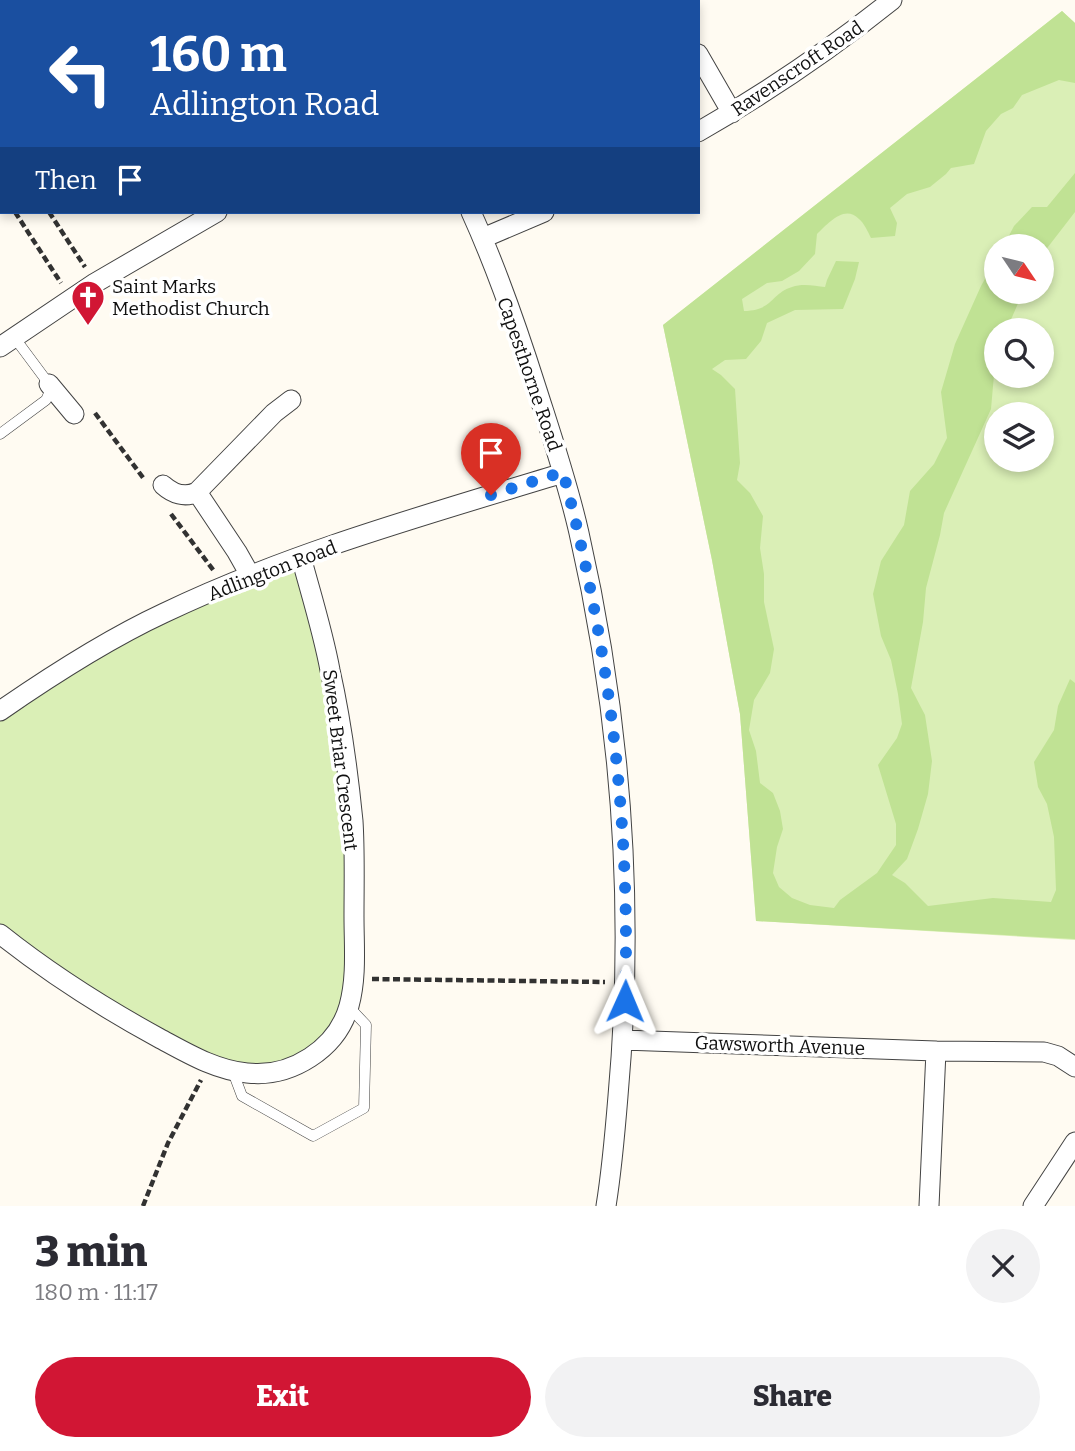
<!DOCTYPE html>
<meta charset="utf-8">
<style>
body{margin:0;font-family:Bitter,serif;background:#f2f2f3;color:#2b2b33;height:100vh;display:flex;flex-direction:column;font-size:26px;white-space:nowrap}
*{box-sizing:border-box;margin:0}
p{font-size:23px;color:#7c7c81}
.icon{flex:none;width:38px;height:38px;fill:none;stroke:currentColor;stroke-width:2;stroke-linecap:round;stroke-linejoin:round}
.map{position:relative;height:1206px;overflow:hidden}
.sheet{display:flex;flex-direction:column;background:#fff;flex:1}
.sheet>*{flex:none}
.hud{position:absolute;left:0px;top:0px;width:700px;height:214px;box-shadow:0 4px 10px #0003;background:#1a4fa0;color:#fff;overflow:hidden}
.needle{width:46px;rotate:125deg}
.controls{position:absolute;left:984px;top:234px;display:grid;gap:14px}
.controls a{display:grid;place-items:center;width:70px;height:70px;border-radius:50%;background:#fff;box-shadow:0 4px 10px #0003;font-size:35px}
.pin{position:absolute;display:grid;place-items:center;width:60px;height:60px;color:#fff;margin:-72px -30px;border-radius:50% 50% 50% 0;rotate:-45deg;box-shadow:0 0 7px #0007}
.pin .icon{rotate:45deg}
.me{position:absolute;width:77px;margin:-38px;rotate:1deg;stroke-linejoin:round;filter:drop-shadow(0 0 5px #0008)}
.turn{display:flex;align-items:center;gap:24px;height:147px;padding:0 35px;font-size:32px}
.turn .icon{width:91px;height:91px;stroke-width:2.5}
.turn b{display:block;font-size:49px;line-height:60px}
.then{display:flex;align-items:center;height:66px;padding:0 35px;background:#0003;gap:14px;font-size:26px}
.round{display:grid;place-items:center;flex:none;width:74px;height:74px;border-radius:37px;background:#f2f2f3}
.summary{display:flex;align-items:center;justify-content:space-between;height:119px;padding:0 35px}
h1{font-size:42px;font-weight:800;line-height:52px}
.cta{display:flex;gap:14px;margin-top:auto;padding:14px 35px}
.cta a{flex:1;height:80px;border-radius:42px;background:#d11634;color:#fff;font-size:28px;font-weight:800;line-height:80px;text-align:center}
.cta a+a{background:#f2f2f3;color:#2b2b33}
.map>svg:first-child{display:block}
.green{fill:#daefb6;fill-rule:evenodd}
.forest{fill:#c0e294}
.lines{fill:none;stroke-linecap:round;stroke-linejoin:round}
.lane-casing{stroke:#434343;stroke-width:11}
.street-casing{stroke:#434343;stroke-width:21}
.path{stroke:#323232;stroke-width:4.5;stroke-dasharray:7 3.5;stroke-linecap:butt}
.lane{stroke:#fff;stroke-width:10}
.street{stroke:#fff;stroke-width:19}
.route{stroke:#1a73e8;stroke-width:12;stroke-dasharray:0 21.6}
.labels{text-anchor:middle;stroke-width:7;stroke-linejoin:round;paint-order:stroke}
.street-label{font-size:19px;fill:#101010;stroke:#fff}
.poi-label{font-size:19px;fill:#101010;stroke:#fff;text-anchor:start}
</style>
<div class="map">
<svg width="1075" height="1206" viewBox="0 0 1075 1206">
<rect width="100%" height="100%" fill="#fffbf2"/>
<path class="green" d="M1062,11L1075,23V940L756,921L740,714L712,560L663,325ZM996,247H1041V292H996ZM996,331H1041V376H996ZM996,415H1041V460H996Z
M301,557L347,777L349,1007L301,1063L222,1069L0,934V711L41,683Z"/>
<path class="forest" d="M1062,11L1075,23V83L1059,80L1022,95L1013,108L1001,114L986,131L974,164L951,168L946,174L930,187L907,194L890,208L897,223L895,236L871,238C868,232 864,223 859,219C844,204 828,224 817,234L815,254L799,271L782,281L767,283L742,299L744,311C774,310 770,294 792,287C803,283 815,286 825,287L827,280L836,261L859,262L855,279L843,309L795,310L767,323L761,341L746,359L725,360L712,369L721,375L735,389L740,463L737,480L750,493L763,516L760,548L764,574V602L774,649L770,673L754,700L749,730L756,751L760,783L773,793L780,811L783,829L777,847L773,873L779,887L792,898L810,905L834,908L840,900L877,873L896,845V824L878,765L897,738L902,724L898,694L891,660L881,636L873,594L881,561L904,525L910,491L934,464L947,438L941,392L955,344L981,286L996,259V292H1023L1006,331H996V352L991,409L944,513L940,535L926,588L923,622L911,688L925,715L932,761L928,794L918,829L907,859L892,875L905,883L928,906L993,898L1051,902L1056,890L1054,837L1047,804L1038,787L1034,762L1054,730L1058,706L1070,679L1075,683V939L756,921L740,714L712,560L663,325Z
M1075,173V212L1041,256V247H1003L1014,226L1032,207H1047Z"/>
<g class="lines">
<defs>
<path id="lane" d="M0,434L46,400L51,389L49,384L14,337
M233,1072L242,1096L313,1136L364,1108L366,1025L349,1007"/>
<path id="street" d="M361,0L362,2
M674,0L675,2
M56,2L58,0
M0,37L2,36
M698,54L732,113
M698,132C766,93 831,49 892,0
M471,212C497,269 518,330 537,390C552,437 568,484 579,533C621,717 635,907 618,1096C615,1133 612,1169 606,1206
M483,238L544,212
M0,347L95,283L217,212
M49,384L74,414
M163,485C173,494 185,498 197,492L274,413L291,400
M197,492L237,552L250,575
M0,711C52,675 106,640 164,613C291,552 429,514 563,473
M0,934C49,973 104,1008 159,1038C187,1053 215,1070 247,1073C291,1078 337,1049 349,1006C357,977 354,946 354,917C354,885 355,853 353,821C348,771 341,719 330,670C323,632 311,594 301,557
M623,1040L936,1051L1044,1052L1058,1056L1075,1067
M929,1206L936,1051
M1033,1206L1075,1142"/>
</defs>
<use href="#lane" class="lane-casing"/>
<use href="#street" class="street-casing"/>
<path class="path" d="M0,135L2,137
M0,189L2,192
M15,212L61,283
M49,212L85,267
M95,413L144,479
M171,514L214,571
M372,979L605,982
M143,1206L168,1143L201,1080"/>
<use href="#lane" class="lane"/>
<use href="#street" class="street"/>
</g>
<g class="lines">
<path class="route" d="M491,495L563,472C609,644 631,824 625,1001"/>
</g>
<defs>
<symbol id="church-pin" viewBox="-11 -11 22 30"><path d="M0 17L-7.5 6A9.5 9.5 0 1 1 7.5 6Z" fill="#d11634" stroke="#fff"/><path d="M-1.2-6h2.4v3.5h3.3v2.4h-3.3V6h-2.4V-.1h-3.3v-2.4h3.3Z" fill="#fff"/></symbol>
</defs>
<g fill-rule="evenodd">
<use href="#church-pin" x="69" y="278" width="38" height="52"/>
</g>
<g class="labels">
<g class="street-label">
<text transform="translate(797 68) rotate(-34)" y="7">Ravenscroft Road</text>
<text transform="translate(530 374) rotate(71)" y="7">Capesthorne Road</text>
<text transform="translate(272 570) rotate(-21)" y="7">Adlington Road</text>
<text transform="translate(341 760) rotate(83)" y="7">Sweet Briar Crescent</text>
<text transform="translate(780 1045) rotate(2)" y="7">Gawsworth Avenue</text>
</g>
<g class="poi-label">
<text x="112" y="293">Saint Marks<tspan x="112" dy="22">Methodist Church</tspan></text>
</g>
</g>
</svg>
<div class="controls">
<a><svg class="needle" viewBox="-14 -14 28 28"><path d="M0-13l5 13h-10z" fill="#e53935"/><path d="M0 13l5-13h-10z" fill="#7c7c81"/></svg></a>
<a><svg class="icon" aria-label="search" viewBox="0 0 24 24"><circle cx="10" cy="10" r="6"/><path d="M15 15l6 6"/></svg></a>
<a><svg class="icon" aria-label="layers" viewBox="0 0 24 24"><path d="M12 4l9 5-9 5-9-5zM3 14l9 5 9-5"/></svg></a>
</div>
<div class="pin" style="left:491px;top:495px;background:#d93025"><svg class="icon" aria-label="arrive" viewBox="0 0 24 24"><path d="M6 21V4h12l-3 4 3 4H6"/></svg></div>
<svg class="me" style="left:625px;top:1001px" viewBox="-20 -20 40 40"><path d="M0-17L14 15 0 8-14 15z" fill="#1a73e8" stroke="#fff" stroke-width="4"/></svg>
<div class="hud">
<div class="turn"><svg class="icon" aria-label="left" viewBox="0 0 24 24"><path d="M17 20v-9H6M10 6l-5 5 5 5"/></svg><div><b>160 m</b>Adlington Road</div></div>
<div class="then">Then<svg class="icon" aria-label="arrive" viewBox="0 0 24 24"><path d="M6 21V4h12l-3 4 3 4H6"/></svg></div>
</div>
</div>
<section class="sheet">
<div class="summary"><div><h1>3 min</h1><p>180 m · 11:17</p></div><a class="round"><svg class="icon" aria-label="close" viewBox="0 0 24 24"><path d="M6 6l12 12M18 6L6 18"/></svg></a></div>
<div class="cta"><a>Exit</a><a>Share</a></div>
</section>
